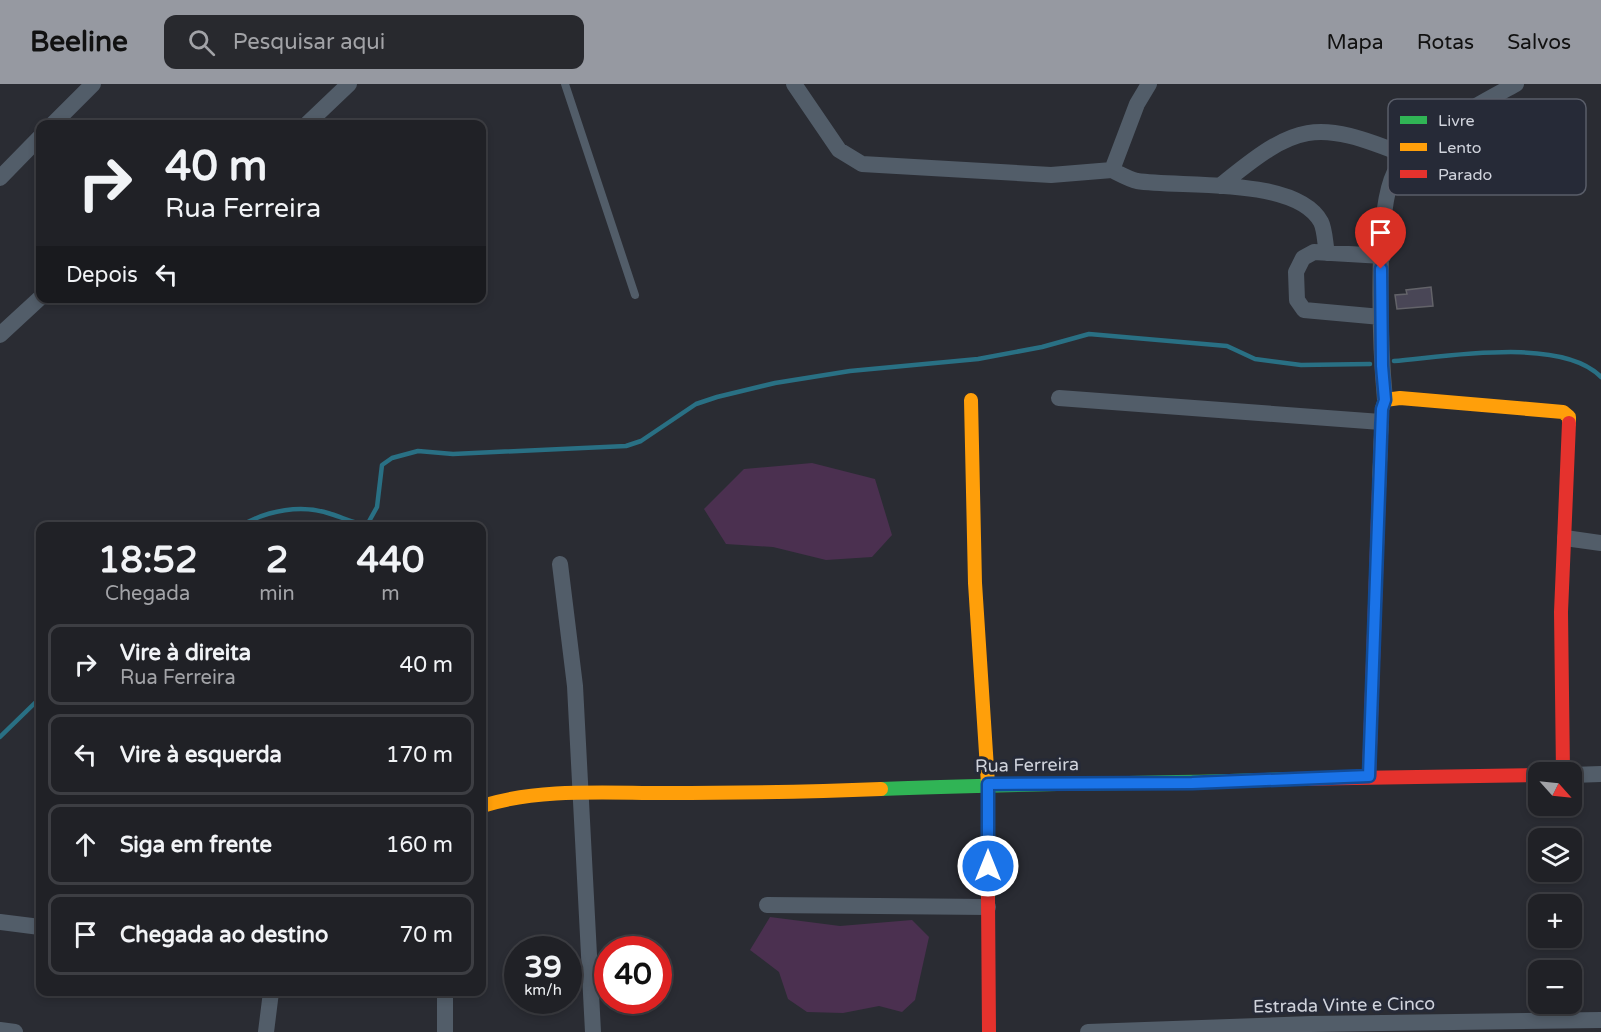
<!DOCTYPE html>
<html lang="pt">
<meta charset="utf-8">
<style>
body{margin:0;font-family:"Varela Round",sans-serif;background:#28292e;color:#f1f3f6;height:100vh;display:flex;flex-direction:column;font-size:22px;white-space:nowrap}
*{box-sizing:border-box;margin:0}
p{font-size:20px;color:#a2a3a7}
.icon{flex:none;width:33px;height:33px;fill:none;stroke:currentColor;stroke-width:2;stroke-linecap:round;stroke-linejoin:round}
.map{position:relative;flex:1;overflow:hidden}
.details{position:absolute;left:36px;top:438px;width:450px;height:474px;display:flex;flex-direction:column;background:#202126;border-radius:12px;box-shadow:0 3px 9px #0003,0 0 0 2px #3d3e43}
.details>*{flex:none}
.banner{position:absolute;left:36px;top:36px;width:450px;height:183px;border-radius:12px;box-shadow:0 3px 9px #0003,0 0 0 2px #3d3e43;background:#202126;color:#f1f3f6;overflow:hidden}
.needle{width:39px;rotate:117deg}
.fabs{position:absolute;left:1528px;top:678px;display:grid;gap:12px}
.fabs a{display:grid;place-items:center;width:54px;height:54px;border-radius:12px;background:#202126;box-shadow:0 3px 9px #0003,0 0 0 2px #3d3e43;font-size:30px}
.speed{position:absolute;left:504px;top:852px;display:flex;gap:12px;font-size:30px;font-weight:700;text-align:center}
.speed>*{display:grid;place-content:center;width:78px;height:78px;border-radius:50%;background:#202126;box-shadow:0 3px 9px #0003,0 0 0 2px #3d3e43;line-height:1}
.speed small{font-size:15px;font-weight:400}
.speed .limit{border:9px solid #d22;background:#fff;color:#111}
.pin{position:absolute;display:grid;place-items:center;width:51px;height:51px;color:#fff;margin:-62px -26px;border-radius:50% 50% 50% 0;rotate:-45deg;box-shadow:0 0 6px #0007}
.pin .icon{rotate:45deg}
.me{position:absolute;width:66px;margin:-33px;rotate:0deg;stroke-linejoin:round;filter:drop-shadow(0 0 4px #0008)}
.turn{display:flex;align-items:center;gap:21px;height:126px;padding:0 30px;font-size:27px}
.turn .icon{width:78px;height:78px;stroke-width:2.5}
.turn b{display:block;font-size:42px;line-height:51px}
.then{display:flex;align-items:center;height:57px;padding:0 30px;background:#0003;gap:12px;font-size:22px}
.eta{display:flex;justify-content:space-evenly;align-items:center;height:102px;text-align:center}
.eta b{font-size:36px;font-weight:800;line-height:42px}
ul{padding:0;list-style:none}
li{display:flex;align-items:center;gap:18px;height:81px;margin:0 12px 9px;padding:0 18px;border:3px solid #3d3e43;border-radius:12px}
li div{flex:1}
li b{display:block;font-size:22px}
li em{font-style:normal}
header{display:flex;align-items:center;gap:36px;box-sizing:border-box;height:84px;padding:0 30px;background:#9699a1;color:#111}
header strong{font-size:28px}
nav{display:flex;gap:33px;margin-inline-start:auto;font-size:21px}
.search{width:420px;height:54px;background:#28292e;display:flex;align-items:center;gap:15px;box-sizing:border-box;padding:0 21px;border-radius:12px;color:#a2a3a7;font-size:22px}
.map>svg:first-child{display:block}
.green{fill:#4b3050}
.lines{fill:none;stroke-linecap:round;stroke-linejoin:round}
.stream{stroke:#297084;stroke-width:4.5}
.building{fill:#494656;stroke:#636369;stroke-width:1.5}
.lane{stroke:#525d69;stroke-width:8}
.street{stroke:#525d69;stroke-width:16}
.fast{stroke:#30b455;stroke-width:14}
.slow{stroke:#ff9f0a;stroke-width:14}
.jam{stroke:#e5322d;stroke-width:14}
.route-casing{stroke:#114b97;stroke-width:15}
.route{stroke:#1a73e8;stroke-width:10}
.labels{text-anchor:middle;stroke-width:6;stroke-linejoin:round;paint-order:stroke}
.street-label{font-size:18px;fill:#d0d3dc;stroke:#262a37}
.key{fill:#262a37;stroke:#595d69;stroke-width:1.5}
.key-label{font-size:16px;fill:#d0d3dc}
</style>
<header>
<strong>Beeline</strong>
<div class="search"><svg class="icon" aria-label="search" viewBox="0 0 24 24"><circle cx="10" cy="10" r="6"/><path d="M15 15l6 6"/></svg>Pesquisar aqui</div>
<nav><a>Mapa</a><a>Rotas</a><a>Salvos</a></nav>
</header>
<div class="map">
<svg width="1601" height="948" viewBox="0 0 1601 948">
<rect width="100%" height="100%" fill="#2a2c33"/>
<path class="green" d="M812,379L875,395L892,451L872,473L826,476L773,463L726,460L704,425L744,385Z
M770,833L840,842L912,836L929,853L915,916L902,928L879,922L843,929L807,928L788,915L779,888L750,866Z"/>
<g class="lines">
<path class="stream" d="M1394,277C1445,273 1562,252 1601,293
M241,442C267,426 302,420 331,430C344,434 353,439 367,441L377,423L382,381L392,374L418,367L453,370L626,362L641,357L696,320L717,313L775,299L850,287L978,275L1042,263L1089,250L1227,262L1255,275L1301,281L1370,280
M0,653L40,614"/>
</g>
<path class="building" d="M1431,203L1433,222L1397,225L1395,211L1407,210L1406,206Z"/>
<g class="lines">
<path class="lane" d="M565,0L635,211"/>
<path class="street" d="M794,0L839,66L862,80L1051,91L1112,86L1137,20L1149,0
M53,40L93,0
M307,40L349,0
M1112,86C1120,90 1129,95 1137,97C1182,104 1296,92 1321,138C1325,146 1325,160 1327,169
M0,94L40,53
M1220,102C1297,39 1314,34 1407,72
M1381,233L1304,226L1297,216L1296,188L1303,174L1314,168L1383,172
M0,251L40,214
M1059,314L1381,338
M1385,316C1381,273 1373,116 1397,85C1425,47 1476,22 1516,0
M1565,454L1601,459
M560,480L575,602L593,948
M1572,691L1601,690
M767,821L988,823
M0,838L40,843
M0,946L15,948
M266,948L271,908
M445,948V908
M1088,948L1311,940L1601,936"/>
<path class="fast" d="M881,705C1018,699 1155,700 1292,695"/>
<path class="slow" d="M971,316L975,499L988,700V814
M1379,405L1382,325L1385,316L1400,314L1563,328L1569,333V339
M482,722C540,704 604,709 665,709C737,709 809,708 881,705"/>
<path class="jam" d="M1563,688L1561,528L1569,339
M1369,692L1379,405
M1292,695L1539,691
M988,814L989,948"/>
</g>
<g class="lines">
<defs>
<path id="route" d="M988,782V700L1192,699L1369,692L1382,325L1385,316L1382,282L1381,185"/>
</defs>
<use href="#route" class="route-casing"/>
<use href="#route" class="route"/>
</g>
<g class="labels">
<g class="street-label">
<text transform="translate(1027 681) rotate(-1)" y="6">Rua Ferreira</text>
<text transform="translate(1344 921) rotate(-1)" y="6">Estrada Vinte e Cinco</text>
</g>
</g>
<rect x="1388" y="15" width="198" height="96" rx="9" class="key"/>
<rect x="1400" y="32" width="27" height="8" fill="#30b455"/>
<rect x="1400" y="59" width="27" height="8" fill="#ff9f0a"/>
<rect x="1400" y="86" width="27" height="8" fill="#e5322d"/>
<g class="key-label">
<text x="1438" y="42">Livre</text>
<text x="1438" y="69">Lento</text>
<text x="1438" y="96">Parado</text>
</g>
</svg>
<div class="fabs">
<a><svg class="needle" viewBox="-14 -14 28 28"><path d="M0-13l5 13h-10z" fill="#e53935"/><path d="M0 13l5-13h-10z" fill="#a2a3a7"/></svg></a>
<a><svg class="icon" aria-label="layers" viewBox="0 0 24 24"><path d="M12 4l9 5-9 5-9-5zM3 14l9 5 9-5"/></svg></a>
<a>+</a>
<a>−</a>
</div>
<div class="speed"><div>39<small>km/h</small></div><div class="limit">40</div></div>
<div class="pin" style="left:1381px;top:185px;background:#d93025"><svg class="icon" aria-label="arrive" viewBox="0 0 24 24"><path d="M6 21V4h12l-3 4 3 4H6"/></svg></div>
<svg class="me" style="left:988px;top:782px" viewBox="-20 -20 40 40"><circle r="17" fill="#1a73e8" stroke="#fff" stroke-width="3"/><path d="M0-11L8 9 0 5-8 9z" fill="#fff"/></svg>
<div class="banner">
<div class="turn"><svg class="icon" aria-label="right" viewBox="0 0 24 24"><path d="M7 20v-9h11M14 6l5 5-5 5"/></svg><div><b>40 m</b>Rua Ferreira</div></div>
<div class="then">Depois<svg class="icon" aria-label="left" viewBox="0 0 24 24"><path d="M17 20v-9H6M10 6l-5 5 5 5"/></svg></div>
</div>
<section class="details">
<div class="eta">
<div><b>18:52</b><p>Chegada</p></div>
<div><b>2</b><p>min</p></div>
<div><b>440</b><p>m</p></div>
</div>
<ul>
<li><svg class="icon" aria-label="right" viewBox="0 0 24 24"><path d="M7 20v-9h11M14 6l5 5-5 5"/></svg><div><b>Vire à direita</b><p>Rua Ferreira</p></div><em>40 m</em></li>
<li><svg class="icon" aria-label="left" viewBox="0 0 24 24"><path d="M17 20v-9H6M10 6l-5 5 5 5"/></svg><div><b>Vire à esquerda</b></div><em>170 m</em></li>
<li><svg class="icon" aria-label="ahead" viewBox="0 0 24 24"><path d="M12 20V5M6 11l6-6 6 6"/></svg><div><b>Siga em frente</b></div><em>160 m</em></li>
<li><svg class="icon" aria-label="arrive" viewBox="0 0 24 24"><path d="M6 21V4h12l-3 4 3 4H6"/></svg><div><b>Chegada ao destino</b></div><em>70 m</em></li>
</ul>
</section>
</div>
